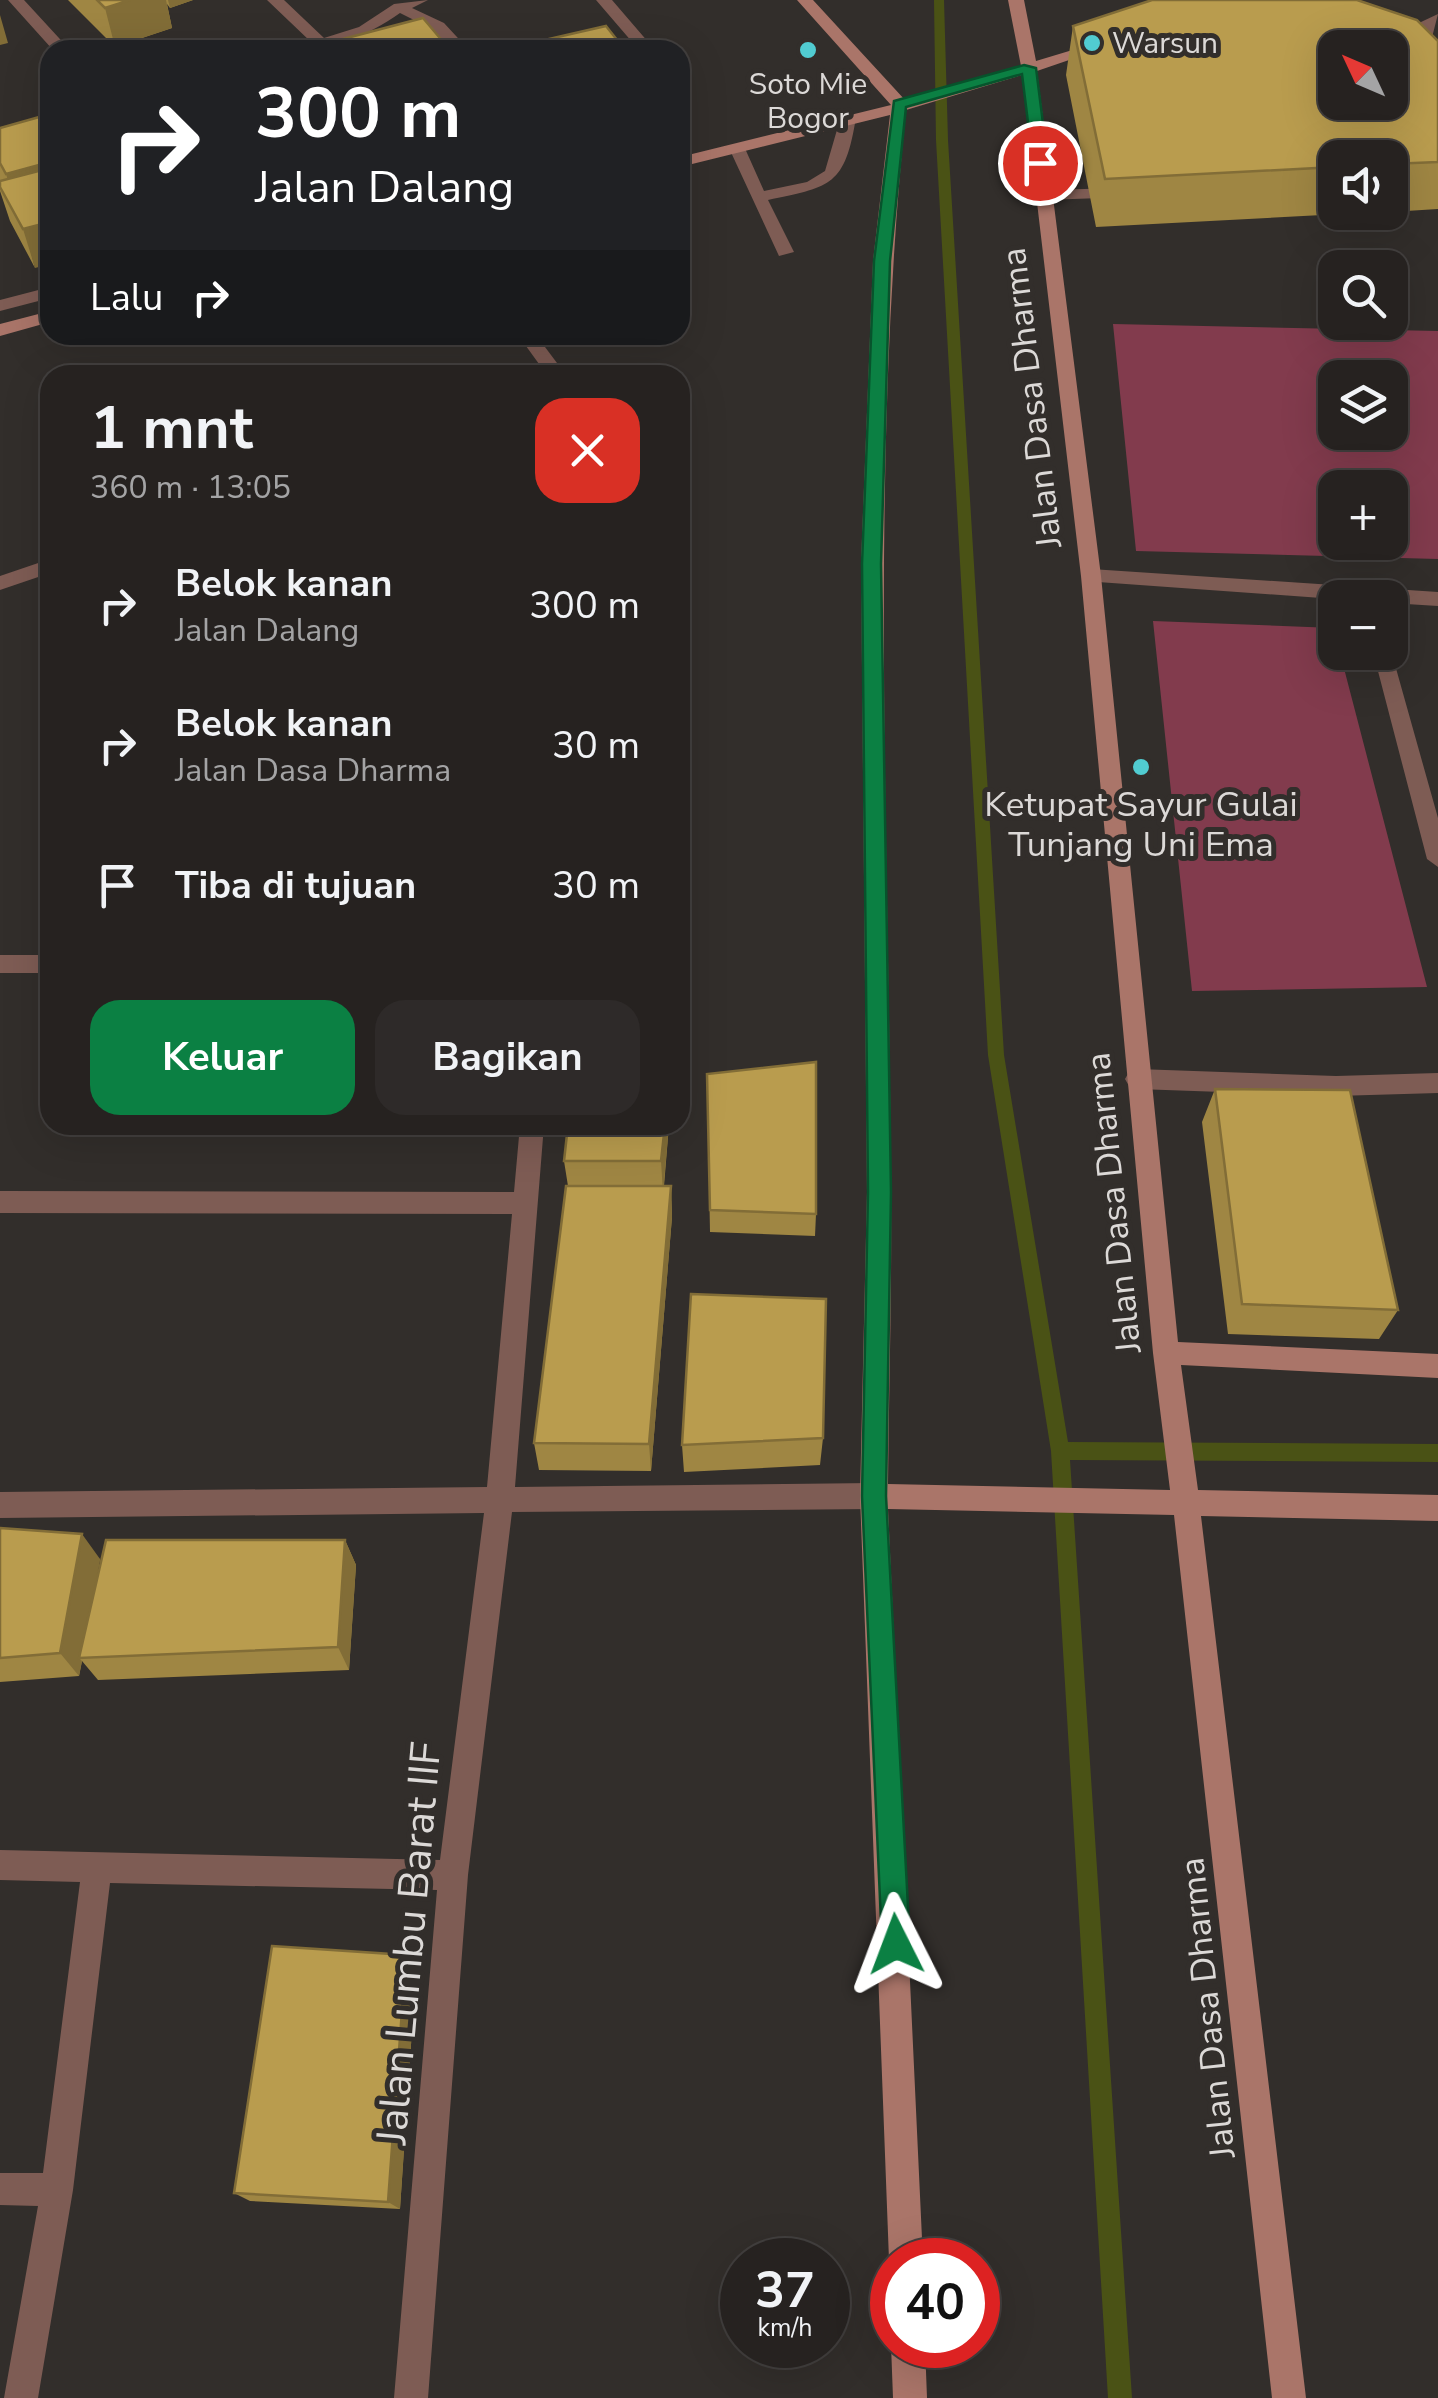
<!DOCTYPE html>
<html lang="id">
<meta charset="utf-8">
<style>
body{margin:0;font-family:"Nunito Sans",sans-serif;background:#2e2a29;color:#f1f3f6;height:100vh;display:flex;flex-direction:column;font-size:38px;white-space:nowrap}
*{box-sizing:border-box;margin:0}
p{font-size:32px;color:#a4a4a5}
.icon{flex:none;width:55px;height:55px;fill:none;stroke:currentColor;stroke-width:2;stroke-linecap:round;stroke-linejoin:round}
.map{position:relative;flex:1;overflow:hidden}
.drawer{position:absolute;left:40px;top:365px;width:650px;height:770px;display:flex;flex-direction:column;background:#262220;border-radius:30px;box-shadow:0 10px 40px #0002,0 0 0 2px #423f3e}
.drawer>*{flex:none}
.banner{position:absolute;left:40px;top:40px;width:650px;height:305px;border-radius:30px;box-shadow:0 10px 40px #0002,0 0 0 2px #423f3e;background:#202124;color:#fff;overflow:hidden}
.needle{width:65px;rotate:314deg}
.buttons{position:absolute;left:1318px;top:30px;display:grid;gap:20px}
.buttons a{display:grid;place-items:center;width:90px;height:90px;border-radius:20px;background:#262220;box-shadow:0 10px 40px #0002,0 0 0 2px #423f3e;font-size:50px}
.speed{position:absolute;left:720px;top:2238px;display:flex;gap:20px;font-size:50px;font-weight:700;text-align:center}
.speed>*{display:grid;place-content:center;width:130px;height:130px;border-radius:50%;background:#262220;box-shadow:0 10px 40px #0002,0 0 0 2px #423f3e;line-height:1}
.speed small{font-size:25px;font-weight:400}
.speed .limit{border:15px solid #d22;background:#fff;color:#111}
.pin{position:absolute;display:grid;place-items:center;width:85px;height:85px;color:#fff;margin:-42px;border:5px solid #fff;border-radius:50%;box-shadow:0 2px 10px #0007}
.me{position:absolute;width:110px;margin:-55px;rotate:357deg;stroke-linejoin:round;filter:drop-shadow(0 0 8px #0008)}
.turn{display:flex;align-items:center;gap:35px;height:210px;padding:0 50px;font-size:45px}
.turn .icon{width:130px;height:130px;stroke-width:2.5}
.turn b{display:block;font-size:70px;line-height:85px}
.then{display:flex;align-items:center;height:95px;padding:0 50px;background:#0003;gap:20px;font-size:38px}
.round{display:grid;place-items:center;flex:none;width:105px;height:105px;border-radius:30px;background:#2e2a29}
.overview{display:flex;align-items:center;justify-content:space-between;height:170px;padding:0 50px}
h1{font-size:60px;font-weight:700;line-height:75px}
.primary-button{display:flex;gap:20px;margin-top:auto;padding:20px 50px}
.primary-button a{flex:1;height:115px;border-radius:30px;background:#0b8043;color:#fff;font-size:40px;font-weight:700;line-height:115px;text-align:center}
.primary-button a+a{background:#2e2a29;color:#f1f3f6}
ul{padding:0;list-style:none}
li{display:flex;align-items:center;gap:30px;height:140px;padding:0 50px}
li div{flex:1}
li b{display:block;font-size:38px}
li em{font-style:normal}
.map>svg:first-child{display:block}
.green{fill:#823b4d;fill-rule:evenodd}
.lines{fill:none;stroke-linecap:round;stroke-linejoin:round}
.stream{fill:#4a5215;fill-rule:evenodd}
.lane{fill:#7e5c54;fill-rule:evenodd}
.street{fill:#7e5c54;fill-rule:evenodd}
.secondary{fill:#aa7569;fill-rule:evenodd}
.wall{fill:#9f8643}
.shaded-wall{fill:#826d37}
.building{fill:#b99c4e;stroke:#826d37;stroke-width:2.5;fill-rule:evenodd}
.route{fill:#0b8043;stroke:#07532c;stroke-width:2.5}
.poi-dot{fill:#51ccd1;stroke:#322e2b;stroke-width:4}
.labels{text-anchor:middle;stroke-width:10;stroke-linejoin:round;paint-order:stroke}
.far-poi-label{font-size:30px;fill:#dcd9d7;stroke:#322e2b;text-anchor:start}
.street-label{font-size:35px;fill:#dcd9d7;stroke:#322e2b}
.poi-label{font-size:35px;fill:#dcd9d7;stroke:#322e2b}
.near-street-label{font-size:42px;fill:#dcd9d7;stroke:#322e2b}
</style>
<div class="map">
<svg width="1438" height="2398" viewBox="0 0 1438 2398">
<rect width="100%" height="100%" fill="#322e2b"/>
<path class="green" d="M1113,324L1438,331V559L1136,551ZM1335,378H1390V432H1335ZM1335,488H1390V542H1335Z
M1153,621L1334,628L1335,652L1340,653L1427,987L1192,991Z"/>
<g class="lines">
<path class="stream" d="M934,0H944L948,140L1004,1055L1068,1442L1438,1444V1462L1070,1460L1132,2398H1108L1051,1451L988,1055L936,140Z"/>
<path class="lane" d="M847,118L855,123C844,188 827,187 768,200L794,252L779,256L729,148L743,144L764,191L807,182L825,171L839,123Z
M1124,188L1132,193L1130,197L1044,200L1036,195L1044,190Z"/>
<path class="street" d="M8,0H24L70,50H53Z
M267,0H284L324,38L359,27L394,4L428,0L412,8L444,23L469,50H452L432,29L400,13C367,36 333,50 293,50L311,42Z
M596,0H612L655,50H639Z
M1438,14L1429,49L1438,67V87L1430,82L1413,49L1421,22Z
M50,287V298L0,311V300Z
M518,335H536L566,375H547Z
M50,559V573L0,590V576Z
M1091,569L1438,592V606L1390,603V598L1335,599L1084,581V571Z
M1390,647L1438,818V867L1427,859L1373,652H1390Z
M0,955H50V973H0Z
M1137,1069L1336,1076L1438,1073V1093L1336,1096L1137,1089L1129,1086L1125,1079L1129,1072Z
M520,1125H544L515,1487L874,1483L884,1487L888,1496L884,1505L874,1509L512,1512L468,1875L428,2398H394L437,1890L110,1883L73,2190L38,2398H4L38,2206L0,2205V2173H43L80,1882L0,1880V1850L440,1860L484,1513L0,1518V1492L487,1487L512,1214L0,1213V1191L514,1192Z"/>
<path class="secondary" d="M797,0H813L905,100L1021,66L1008,0H1024L1036,61L1099,42L1107,47L1037,71L1101,576L1178,1342L1438,1354V1378L1181,1365L1198,1490L1438,1495V1521L1201,1516L1306,2398H1272L1174,1515L888,1509L923,2260H892V2268L889,2260L860,1496L867,1192L861,563L873,261L890,115L680,167V157L891,105ZM1022,75L1081,576L1153,1353L1170,1490L888,1484C889,1385 892,1287 891,1189C889,828 869,470 906,110Z
M50,311V322L0,336V324Z
M892,2341V2345H925L927,2398H893L891,2345Z"/>
</g>
<path class="wall" d="M68,0H193L170,8L167,4L172,28L115,47Z
M1073,26L1438,41V209L1390,212V158H1335V212H1379L1096,227L1066,75Z
M0,128L35,268L10,221L0,191Z
M707,1074L816,1214L815,1236L710,1232Z
M1215,1089L1398,1310L1379,1339L1228,1334L1202,1122Z
M568,1125H669L664,1186H671L672,1217L651,1471L539,1470L534,1443L568,1186L564,1161Z
M823,1438L820,1465L684,1472L682,1445Z
M0,1528L100,1559L94,1592L345,1540L356,1565L349,1670L98,1680L82,1661L79,1676L0,1682Z
M406,1955L416,1970L400,2209L250,2201L234,2193Z"/>
<path class="shaded-wall" d="M130,0H166L172,28L115,47L105,8Z
M168,0H193L170,8Z
M0,15L8,43L0,45Z
M50,162V204L18,213L6,174Z
M50,222V264L35,268L23,229Z
M665,1125H669L663,1193L661,1161Z
M671,1186L672,1217L651,1471L649,1444Z
M82,1534L100,1559L83,1657L79,1658L82,1661L79,1676L60,1653Z
M345,1540L356,1565L349,1670L338,1647Z
M406,1955L416,1970L400,2209L388,2202Z"/>
<path class="building" d="M97,0H130L105,8Z
M1152,0H1357L1417,20L1438,41V162L1390,164V158H1335V167L1105,179L1073,26ZM1335,48H1390V102H1335Z
M423,18L450,50H301Z
M606,26L625,50H520L518,46Z
M50,114V162L6,174L0,163V128Z
M50,168V222L23,229L0,187V181Z
M816,1062V1214L710,1210L707,1074Z
M1215,1089L1350,1090L1398,1310L1242,1304Z
M568,1125H665L661,1161H564Z
M566,1186H671L649,1444L534,1443Z
M691,1294L826,1299L823,1438L682,1445Z
M0,1528L82,1534L60,1653L0,1658Z
M106,1540H345L338,1647L79,1658Z
M272,1946L406,1955L388,2202L234,2193Z"/>
<path class="route" d="M1024,65L1036,68L1048,163L1040,168L1033,163L1022,74L906,107L890,261L881,564L891,1192L886,1496L910,1944L906,1954L896,1958L886,1954L882,1944L862,1496L868,1192L862,564L874,261L894,101Z"/>
<g class="poi-dot">
<circle cx="1092" cy="43" r="10"/>
<circle cx="808" cy="50" r="10"/>
<circle cx="1141" cy="767" r="10"/>
</g>
<g class="labels">
<g class="far-poi-label">
<text x="1112" y="53">Warsun</text>
<text x="808" y="94" text-anchor="middle">Soto Mie<tspan x="808" dy="34">Bogor</tspan></text>
</g>
<g class="street-label">
<text transform="translate(1031 398) rotate(-97)" y="12">Jalan Dasa Dharma</text>
<text transform="translate(1113 1203) rotate(-96)" y="12">Jalan Dasa Dharma</text>
<text transform="translate(1207 2008) rotate(-96)" y="12">Jalan Dasa Dharma</text>
</g>
<g class="poi-label">
<text x="1141" y="816">Ketupat Sayur Gulai<tspan x="1141" dy="40">Tunjang Uni Ema</tspan></text>
</g>
<g class="near-street-label">
<text transform="translate(408 1943) rotate(-85)" y="15">Jalan Lumbu Barat IIF</text>
</g>
</g>
</svg>
<div class="buttons">
<a><svg class="needle" viewBox="-14 -14 28 28"><path d="M0-13l5 13h-10z" fill="#e53935"/><path d="M0 13l5-13h-10z" fill="#a4a4a5"/></svg></a>
<a><svg class="icon" aria-label="sound" viewBox="0 0 24 24"><path d="M4 9h4l5-4v14l-5-4H4zM17 9q2 3 0 6"/></svg></a>
<a><svg class="icon" aria-label="search" viewBox="0 0 24 24"><circle cx="10" cy="10" r="6"/><path d="M15 15l6 6"/></svg></a>
<a><svg class="icon" aria-label="layers" viewBox="0 0 24 24"><path d="M12 4l9 5-9 5-9-5zM3 14l9 5 9-5"/></svg></a>
<a>+</a>
<a>−</a>
</div>
<div class="speed"><div>37<small>km/h</small></div><div class="limit">40</div></div>
<div class="pin" style="left:1040px;top:163px;background:#d93025"><svg class="icon" aria-label="arrive" viewBox="0 0 24 24"><path d="M6 21V4h12l-3 4 3 4H6"/></svg></div>
<svg class="me" style="left:896px;top:1944px" viewBox="-20 -20 40 40"><path d="M0-17L14 15 0 8-14 15z" fill="#0b8043" stroke="#fff" stroke-width="4"/></svg>
<div class="banner">
<div class="turn"><svg class="icon" aria-label="right" viewBox="0 0 24 24"><path d="M7 20v-9h11M14 6l5 5-5 5"/></svg><div><b>300 m</b>Jalan Dalang</div></div>
<div class="then">Lalu<svg class="icon" aria-label="right" viewBox="0 0 24 24"><path d="M7 20v-9h11M14 6l5 5-5 5"/></svg></div>
</div>
<section class="drawer">
<div class="overview"><div><h1>1 mnt</h1><p>360 m · 13:05</p></div><a class="round" style="background:#d93025;color:#fff"><svg class="icon" aria-label="close" viewBox="0 0 24 24"><path d="M6 6l12 12M18 6L6 18"/></svg></a></div>
<ul>
<li><svg class="icon" aria-label="right" viewBox="0 0 24 24"><path d="M7 20v-9h11M14 6l5 5-5 5"/></svg><div><b>Belok kanan</b><p>Jalan Dalang</p></div><em>300 m</em></li>
<li><svg class="icon" aria-label="right" viewBox="0 0 24 24"><path d="M7 20v-9h11M14 6l5 5-5 5"/></svg><div><b>Belok kanan</b><p>Jalan Dasa Dharma</p></div><em>30 m</em></li>
<li><svg class="icon" aria-label="arrive" viewBox="0 0 24 24"><path d="M6 21V4h12l-3 4 3 4H6"/></svg><div><b>Tiba di tujuan</b></div><em>30 m</em></li>
</ul>
<div class="primary-button"><a>Keluar</a><a>Bagikan</a></div>
</section>
</div>
